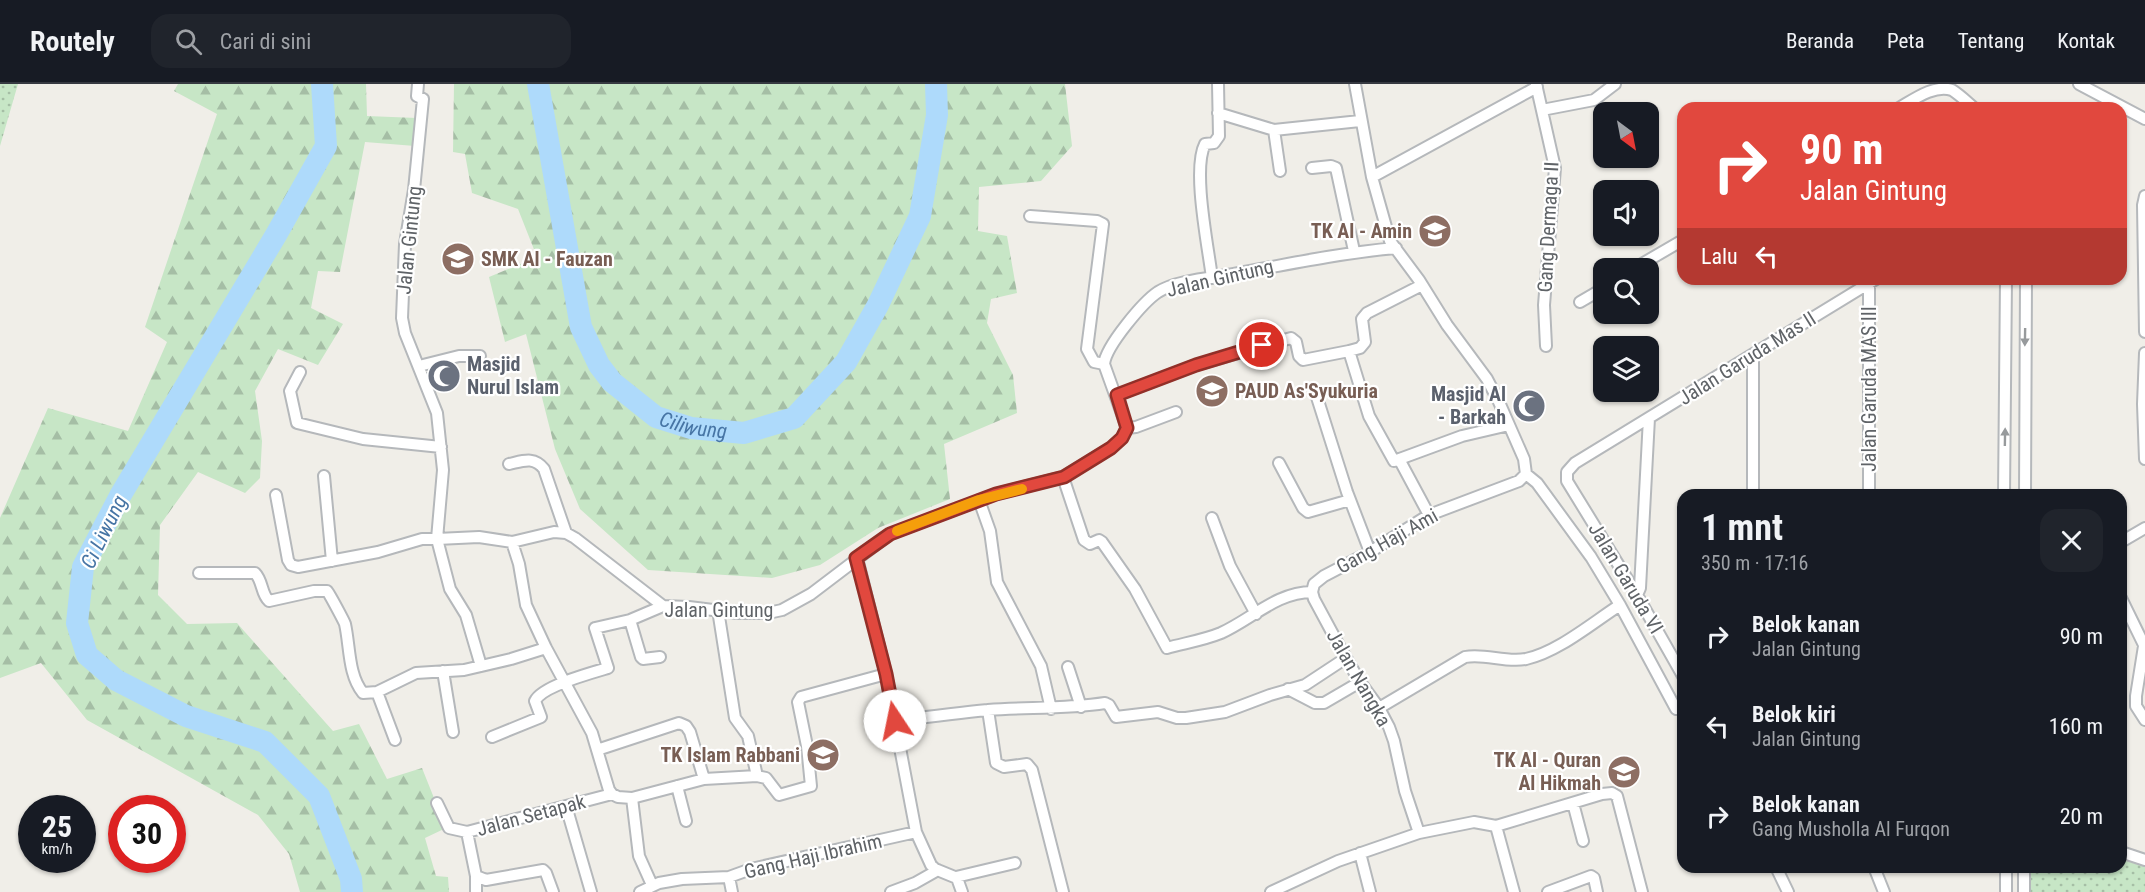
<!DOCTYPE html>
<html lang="id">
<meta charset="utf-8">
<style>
body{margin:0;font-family:"Roboto Condensed",sans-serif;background:#20242c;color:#f1f3f6;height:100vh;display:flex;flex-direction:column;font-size:22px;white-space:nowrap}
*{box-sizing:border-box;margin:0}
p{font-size:20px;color:#9ea1a6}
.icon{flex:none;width:33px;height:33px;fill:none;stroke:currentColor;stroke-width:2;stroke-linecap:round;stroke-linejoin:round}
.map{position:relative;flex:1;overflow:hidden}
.drawer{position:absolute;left:1677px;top:405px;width:450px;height:384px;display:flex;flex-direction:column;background:#171b24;border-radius:18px;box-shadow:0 2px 4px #0004}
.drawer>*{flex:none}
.guide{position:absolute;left:1677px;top:18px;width:450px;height:183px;border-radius:18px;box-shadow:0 2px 4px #0004;background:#e1483e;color:#fff;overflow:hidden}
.needle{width:39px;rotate:148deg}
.tools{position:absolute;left:1593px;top:18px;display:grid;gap:12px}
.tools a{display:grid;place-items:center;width:66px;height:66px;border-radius:12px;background:#171b24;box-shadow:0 2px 4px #0004;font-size:30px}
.speed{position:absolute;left:18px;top:711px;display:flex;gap:12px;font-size:30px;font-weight:700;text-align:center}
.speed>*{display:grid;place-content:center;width:78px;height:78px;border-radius:50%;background:#171b24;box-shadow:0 2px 4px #0004;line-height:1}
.speed small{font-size:15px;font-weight:400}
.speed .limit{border:9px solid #d22;background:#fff;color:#111}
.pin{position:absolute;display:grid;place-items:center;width:51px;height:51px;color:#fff;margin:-26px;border:3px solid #fff;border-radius:50%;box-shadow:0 2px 6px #0007}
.me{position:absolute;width:66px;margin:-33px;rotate:349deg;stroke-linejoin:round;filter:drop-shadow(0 0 4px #0008)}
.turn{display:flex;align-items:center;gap:21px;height:126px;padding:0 24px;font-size:27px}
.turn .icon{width:78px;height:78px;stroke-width:2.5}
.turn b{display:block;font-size:42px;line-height:51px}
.then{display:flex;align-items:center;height:57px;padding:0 24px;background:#0003;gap:12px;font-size:22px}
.round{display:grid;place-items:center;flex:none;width:63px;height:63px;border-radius:18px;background:#20242c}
.headline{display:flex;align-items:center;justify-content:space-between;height:102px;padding:0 24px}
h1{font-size:36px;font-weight:700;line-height:45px}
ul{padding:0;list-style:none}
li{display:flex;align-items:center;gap:18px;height:90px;padding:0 24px}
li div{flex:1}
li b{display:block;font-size:22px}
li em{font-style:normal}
header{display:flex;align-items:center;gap:36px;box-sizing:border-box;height:84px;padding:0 30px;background:#171b24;border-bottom:2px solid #363941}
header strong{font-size:28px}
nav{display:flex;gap:33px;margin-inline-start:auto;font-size:21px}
.search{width:420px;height:54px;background:#20242c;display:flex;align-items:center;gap:15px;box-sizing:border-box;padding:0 21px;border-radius:18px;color:#9ea1a6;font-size:22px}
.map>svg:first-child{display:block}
.forest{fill:url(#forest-firs)}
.park{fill:url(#park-dots)}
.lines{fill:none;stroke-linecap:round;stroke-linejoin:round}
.river{stroke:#aedafb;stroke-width:22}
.minor-casing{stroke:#b5b8bb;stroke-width:14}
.minor{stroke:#fff;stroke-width:10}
.oneway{fill:#979a9c}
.route-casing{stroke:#922f28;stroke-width:15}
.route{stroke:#e1483e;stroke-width:10}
.slow{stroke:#f59e0b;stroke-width:10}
.labels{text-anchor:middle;stroke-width:4.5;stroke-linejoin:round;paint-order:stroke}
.street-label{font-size:20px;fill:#5f6367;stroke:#fff}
.education-label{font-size:20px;font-weight:bold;fill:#785e54;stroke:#fff;text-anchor:end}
.worship-label{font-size:20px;font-weight:bold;fill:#5b616d;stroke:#fff;text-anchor:start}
.water-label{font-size:21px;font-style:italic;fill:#4775a5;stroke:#fff}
</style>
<header>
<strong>Routely</strong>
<div class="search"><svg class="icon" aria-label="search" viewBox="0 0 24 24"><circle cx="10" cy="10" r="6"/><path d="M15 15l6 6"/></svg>Cari di sini</div>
<nav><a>Beranda</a><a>Peta</a><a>Tentang</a><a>Kontak</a></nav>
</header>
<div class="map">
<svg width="2145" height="808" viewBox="0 0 2145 808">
<defs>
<pattern id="forest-firs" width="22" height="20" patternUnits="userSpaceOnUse" patternTransform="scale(1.5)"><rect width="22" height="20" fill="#c7e6c6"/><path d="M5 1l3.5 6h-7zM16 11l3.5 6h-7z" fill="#a5bea5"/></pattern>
<pattern id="park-dots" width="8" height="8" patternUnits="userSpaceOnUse" patternTransform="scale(1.5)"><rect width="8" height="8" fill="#c7e6c6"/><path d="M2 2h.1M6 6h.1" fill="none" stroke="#a5bea5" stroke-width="1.8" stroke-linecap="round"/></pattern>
</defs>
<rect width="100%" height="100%" fill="#f0eee8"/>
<path class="forest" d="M178,0H366L367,32L417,34L415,62L365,58L340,188L318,187L311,224L343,240L318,281L278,265L255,307L262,357L260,394L245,409L198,388L160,441L158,511L187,540L237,539L333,647L359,640L387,695L422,684L446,744L425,754L436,792L448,793L449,808H300L289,770L258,731L87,636L41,579L0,594V434L48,324L128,347L167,258L145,243L217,30L174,7Z
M454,0H1065L1072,62L1041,97L979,103L978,147L1007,152L1017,209L991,215L987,239L1013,291L1017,329L944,360L950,415L878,444L820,481L772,494L648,486L580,425L555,365L526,250L505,258L489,193L537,173L518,125L472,109L465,70L453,68Z"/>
<path class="park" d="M0,0H18L0,62Z
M2121,775L2145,783V808H2029V783H2121Z"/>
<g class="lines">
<g class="river">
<path d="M322,0L326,62L276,151L120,412L83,483L77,539L87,571L116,596L186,632L265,658L319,712L351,795L352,808"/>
<path id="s1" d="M538,0L581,243L599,281L612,298L656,333L691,344L744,349L794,334L846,278L878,221L920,132L937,31L936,0"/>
</g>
<defs>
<path id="minor" d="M418,0L417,12L423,15L414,106L405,160L402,234L405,249L437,329L443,386L437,455L479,453L512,458L554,448L566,449L575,454L663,522
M1355,0L1372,93L1390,157L1419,196L1447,241L1487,295L1499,318L1524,375L1526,390
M1536,0L1555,84L1544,221L1546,262
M2079,0L2145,35
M1899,24C1913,16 1934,0 1952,6C1960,11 1967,18 1974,24
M1542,26L1594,16L1615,0
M1218,29L1274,46L1360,37
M1274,46L1280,87
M1312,84L1331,82L1336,84L1354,167
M1372,93L1537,3
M2145,112L2143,121L2145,248
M1030,132L1097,137L1103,140L1087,265L1094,278L1104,280
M1635,184L1683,156
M1212,194C1208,162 1192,85 1205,60L1214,59L1219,52L1218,0
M1580,218L1604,204
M1349,267L1360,264L1365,258L1362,235L1367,229L1422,201
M2145,269L2143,320L2145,375
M1753,271V411
M419,282L459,272H480
M300,288L290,307L297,339L363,355L441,363
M1315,307L1347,408L1370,468
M1117,311L1196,281L1291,254L1296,258L1299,272L1303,276L1349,267L1369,332L1394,377L1462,352L1509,341
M1127,344L1136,343L1176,328
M1399,375L1429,431
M1279,379L1303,424L1308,428L1350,416
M509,380C523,377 534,372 544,385L566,449
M1526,390L1537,399L1591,473L1620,521L1676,625
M324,392L332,477
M1063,393L1084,456L1090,460L1099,456L1102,458L1135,505L1167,564C1185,559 1204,556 1221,549C1252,535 1277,508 1312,508
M276,411L288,476L291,481L298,483L378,468L422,455H437L450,505L466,531L481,582
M1869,411V199
M2004,411L2006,195
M2025,411L2026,195
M979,416L990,447L997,498L1041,582L1051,625
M1212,434L1230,482L1256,530
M512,458L519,480L526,521L546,564L592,649L609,706L612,710L618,713L632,714L704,695L757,692L766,694L779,711L811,702L807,662L798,618L801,613L886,590
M2121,458L2145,444
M857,474L886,590L916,748L931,781L935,785L957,794L962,808
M199,489H255C263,497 261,510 269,517L314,507H327C329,509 344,537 345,540C350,562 348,591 363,609L377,608L416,589L464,586L511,575L546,564
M1312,508L1314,515L1342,567L1360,598L1379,624L1389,643L1394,657L1405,707L1419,749L1474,738L1496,742
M1312,508L1314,500L1324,492L1370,468L1429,431L1519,397L1526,390
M1637,511L1640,504L1649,334
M2121,514L2145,563
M718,526L735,634L748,652L757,692
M630,536L641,573L643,575L660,573
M2144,562L2136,612V622L2145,636
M1068,583L1081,623
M443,587L453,648
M1683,592L1637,511L1567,397V388L1575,379L1876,195
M1288,605L1315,619H1324L1360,598
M377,608L395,656
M1379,624L1465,573C1485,569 1505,579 1526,575C1558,568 1592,539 1620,521
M988,626L996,679L1004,683L1027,680L1032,686L1063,808
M895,637C926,633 957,629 988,626C1028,623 1065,625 1105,619L1109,621L1116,633L1158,628L1177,634H1186L1225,628L1270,611L1305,601L1346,574
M492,653L541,633L535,617C542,602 591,589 608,584L595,544L630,536L663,522L689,523L737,529H768L782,526L811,510L890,450L996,410L1063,393L1111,364L1122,354L1127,344L1104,280C1106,262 1143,218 1158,208C1177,196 1212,194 1234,190C1288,180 1341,169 1396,164
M597,666L679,639L686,642L690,648L704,695
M677,702L686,737
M632,714L639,772L652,801
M437,719L449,744L467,748L612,710
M1573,719L1583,757
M566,722L591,808
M1496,742L1602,710L1612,709L1617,712L1642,808
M1496,742L1514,808
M467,748L476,792L486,796L543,786L546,789L553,808
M2121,768L2145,776
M1360,769L1370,808
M1776,783L1788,808
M1874,783L1884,808
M729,793L732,808
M956,793L1015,779
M476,808V792
M640,808L659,799L682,795L729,793L751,785L916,748
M891,808L915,799L938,786
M1271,808L1338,777L1419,749
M1548,808L1591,792L1594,794L1597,808
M2006,808V783
M2024,808V783"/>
</defs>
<use href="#minor" class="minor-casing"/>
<use href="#minor" class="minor"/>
</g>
<defs><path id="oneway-solid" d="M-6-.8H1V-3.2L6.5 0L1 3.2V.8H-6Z" transform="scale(1.5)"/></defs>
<g class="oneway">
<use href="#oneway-solid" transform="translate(2025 253) rotate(91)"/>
<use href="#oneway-solid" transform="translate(2005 353) rotate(-89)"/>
</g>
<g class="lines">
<defs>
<path id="route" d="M895,637L886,590L856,474L890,450L996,410L1064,393L1111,364L1122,354L1127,344L1117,311L1196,281L1262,261"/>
</defs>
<use href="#route" class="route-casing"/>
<use href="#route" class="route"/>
<path class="slow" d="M897,447L979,416L1022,405"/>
</g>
<defs>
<symbol id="school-disc" viewBox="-11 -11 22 22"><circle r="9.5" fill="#8d6e63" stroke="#fff"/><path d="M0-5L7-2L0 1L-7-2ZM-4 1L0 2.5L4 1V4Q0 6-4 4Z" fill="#fff"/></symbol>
<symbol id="mosque-disc" viewBox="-11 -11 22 22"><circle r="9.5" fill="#6b7280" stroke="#fff"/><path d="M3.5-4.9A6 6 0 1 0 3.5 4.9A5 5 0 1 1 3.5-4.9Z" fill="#fff"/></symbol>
</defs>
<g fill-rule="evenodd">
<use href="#school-disc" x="1416" y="128" width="38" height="38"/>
<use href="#school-disc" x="439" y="156" width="38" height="38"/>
<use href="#mosque-disc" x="425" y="273" width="38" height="38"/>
<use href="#school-disc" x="1193" y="288" width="38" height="38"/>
<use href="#mosque-disc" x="1510" y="303" width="38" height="38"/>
<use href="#school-disc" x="804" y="652" width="38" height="38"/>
<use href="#school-disc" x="1605" y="669" width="38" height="38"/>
</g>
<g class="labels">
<g class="street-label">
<text transform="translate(1548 143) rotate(-87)" y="7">Gang Dermaga II</text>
<text transform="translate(409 156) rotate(-84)" y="7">Jalan Gintung</text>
<text transform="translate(1220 194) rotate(-13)" y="7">Jalan Gintung</text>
<text transform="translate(1747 274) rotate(-32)" y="7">Jalan Garuda Mas II</text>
<text transform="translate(1869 305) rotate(-90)" y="7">Jalan Garuda MAS III</text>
<text transform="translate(1387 457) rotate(-29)" y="7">Gang Haji Ami</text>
<text transform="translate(1626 494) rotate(59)" y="7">Jalan Garuda VI</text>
<text x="719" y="533">Jalan Gintung</text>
<text transform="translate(1359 594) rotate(60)" y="7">Jalan Nangka</text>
<text transform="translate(531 731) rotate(-15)" y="7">Jalan Setapak</text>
<text transform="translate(813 772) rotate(-13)" y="7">Gang Haji Ibrahim</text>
</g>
<g class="education-label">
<text x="1412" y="154">TK Al - Amin</text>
<text x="481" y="182" text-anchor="start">SMK Al - Fauzan</text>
<text x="1235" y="314" text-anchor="start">PAUD As'Syukuria</text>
<text x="800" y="678">TK Islam Rabbani</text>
<text x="1601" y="683">TK Al - Quran<tspan x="1601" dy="23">Al Hikmah</tspan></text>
</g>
<g class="worship-label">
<text x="467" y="287">Masjid<tspan x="467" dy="23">Nurul Islam</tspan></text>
<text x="1506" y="317" text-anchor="end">Masjid Al<tspan x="1506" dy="23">- Barkah</tspan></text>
</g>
<g class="water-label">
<text dy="7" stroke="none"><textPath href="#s1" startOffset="405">Ciliwung</textPath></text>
<text transform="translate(104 448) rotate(-64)" y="7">Ci Liwung</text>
</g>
</g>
</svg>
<div class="tools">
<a><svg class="needle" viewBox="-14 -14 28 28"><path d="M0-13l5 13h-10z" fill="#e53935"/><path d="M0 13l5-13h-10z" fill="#9ea1a6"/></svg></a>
<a><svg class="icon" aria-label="sound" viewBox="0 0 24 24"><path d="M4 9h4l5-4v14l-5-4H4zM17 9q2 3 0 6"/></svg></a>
<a><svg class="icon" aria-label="search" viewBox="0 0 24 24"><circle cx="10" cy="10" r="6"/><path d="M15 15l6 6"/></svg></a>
<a><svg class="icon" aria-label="layers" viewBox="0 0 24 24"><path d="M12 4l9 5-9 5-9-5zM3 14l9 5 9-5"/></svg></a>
</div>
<div class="speed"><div>25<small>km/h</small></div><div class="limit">30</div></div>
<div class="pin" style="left:1262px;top:261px;background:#d93025"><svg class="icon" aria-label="arrive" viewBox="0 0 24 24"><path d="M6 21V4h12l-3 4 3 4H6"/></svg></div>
<svg class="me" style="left:895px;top:637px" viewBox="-20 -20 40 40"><circle r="19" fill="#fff"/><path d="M0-13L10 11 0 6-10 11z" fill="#e1483e"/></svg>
<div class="guide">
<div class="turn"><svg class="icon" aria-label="right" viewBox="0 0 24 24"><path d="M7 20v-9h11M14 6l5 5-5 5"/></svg><div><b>90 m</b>Jalan Gintung</div></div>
<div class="then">Lalu<svg class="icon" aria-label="left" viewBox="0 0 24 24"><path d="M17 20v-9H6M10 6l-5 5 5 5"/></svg></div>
</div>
<section class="drawer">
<div class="headline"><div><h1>1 mnt</h1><p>350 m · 17:16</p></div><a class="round"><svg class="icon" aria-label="close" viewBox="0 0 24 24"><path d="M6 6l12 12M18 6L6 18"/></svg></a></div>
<ul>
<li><svg class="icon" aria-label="right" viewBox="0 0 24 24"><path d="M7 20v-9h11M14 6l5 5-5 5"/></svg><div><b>Belok kanan</b><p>Jalan Gintung</p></div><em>90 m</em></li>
<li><svg class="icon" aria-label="left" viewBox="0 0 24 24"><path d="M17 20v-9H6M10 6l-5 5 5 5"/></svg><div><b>Belok kiri</b><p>Jalan Gintung</p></div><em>160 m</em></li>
<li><svg class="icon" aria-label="right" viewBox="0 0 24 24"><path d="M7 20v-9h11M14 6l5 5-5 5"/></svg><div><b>Belok kanan</b><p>Gang Musholla Al Furqon</p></div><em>20 m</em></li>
</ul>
</section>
</div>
